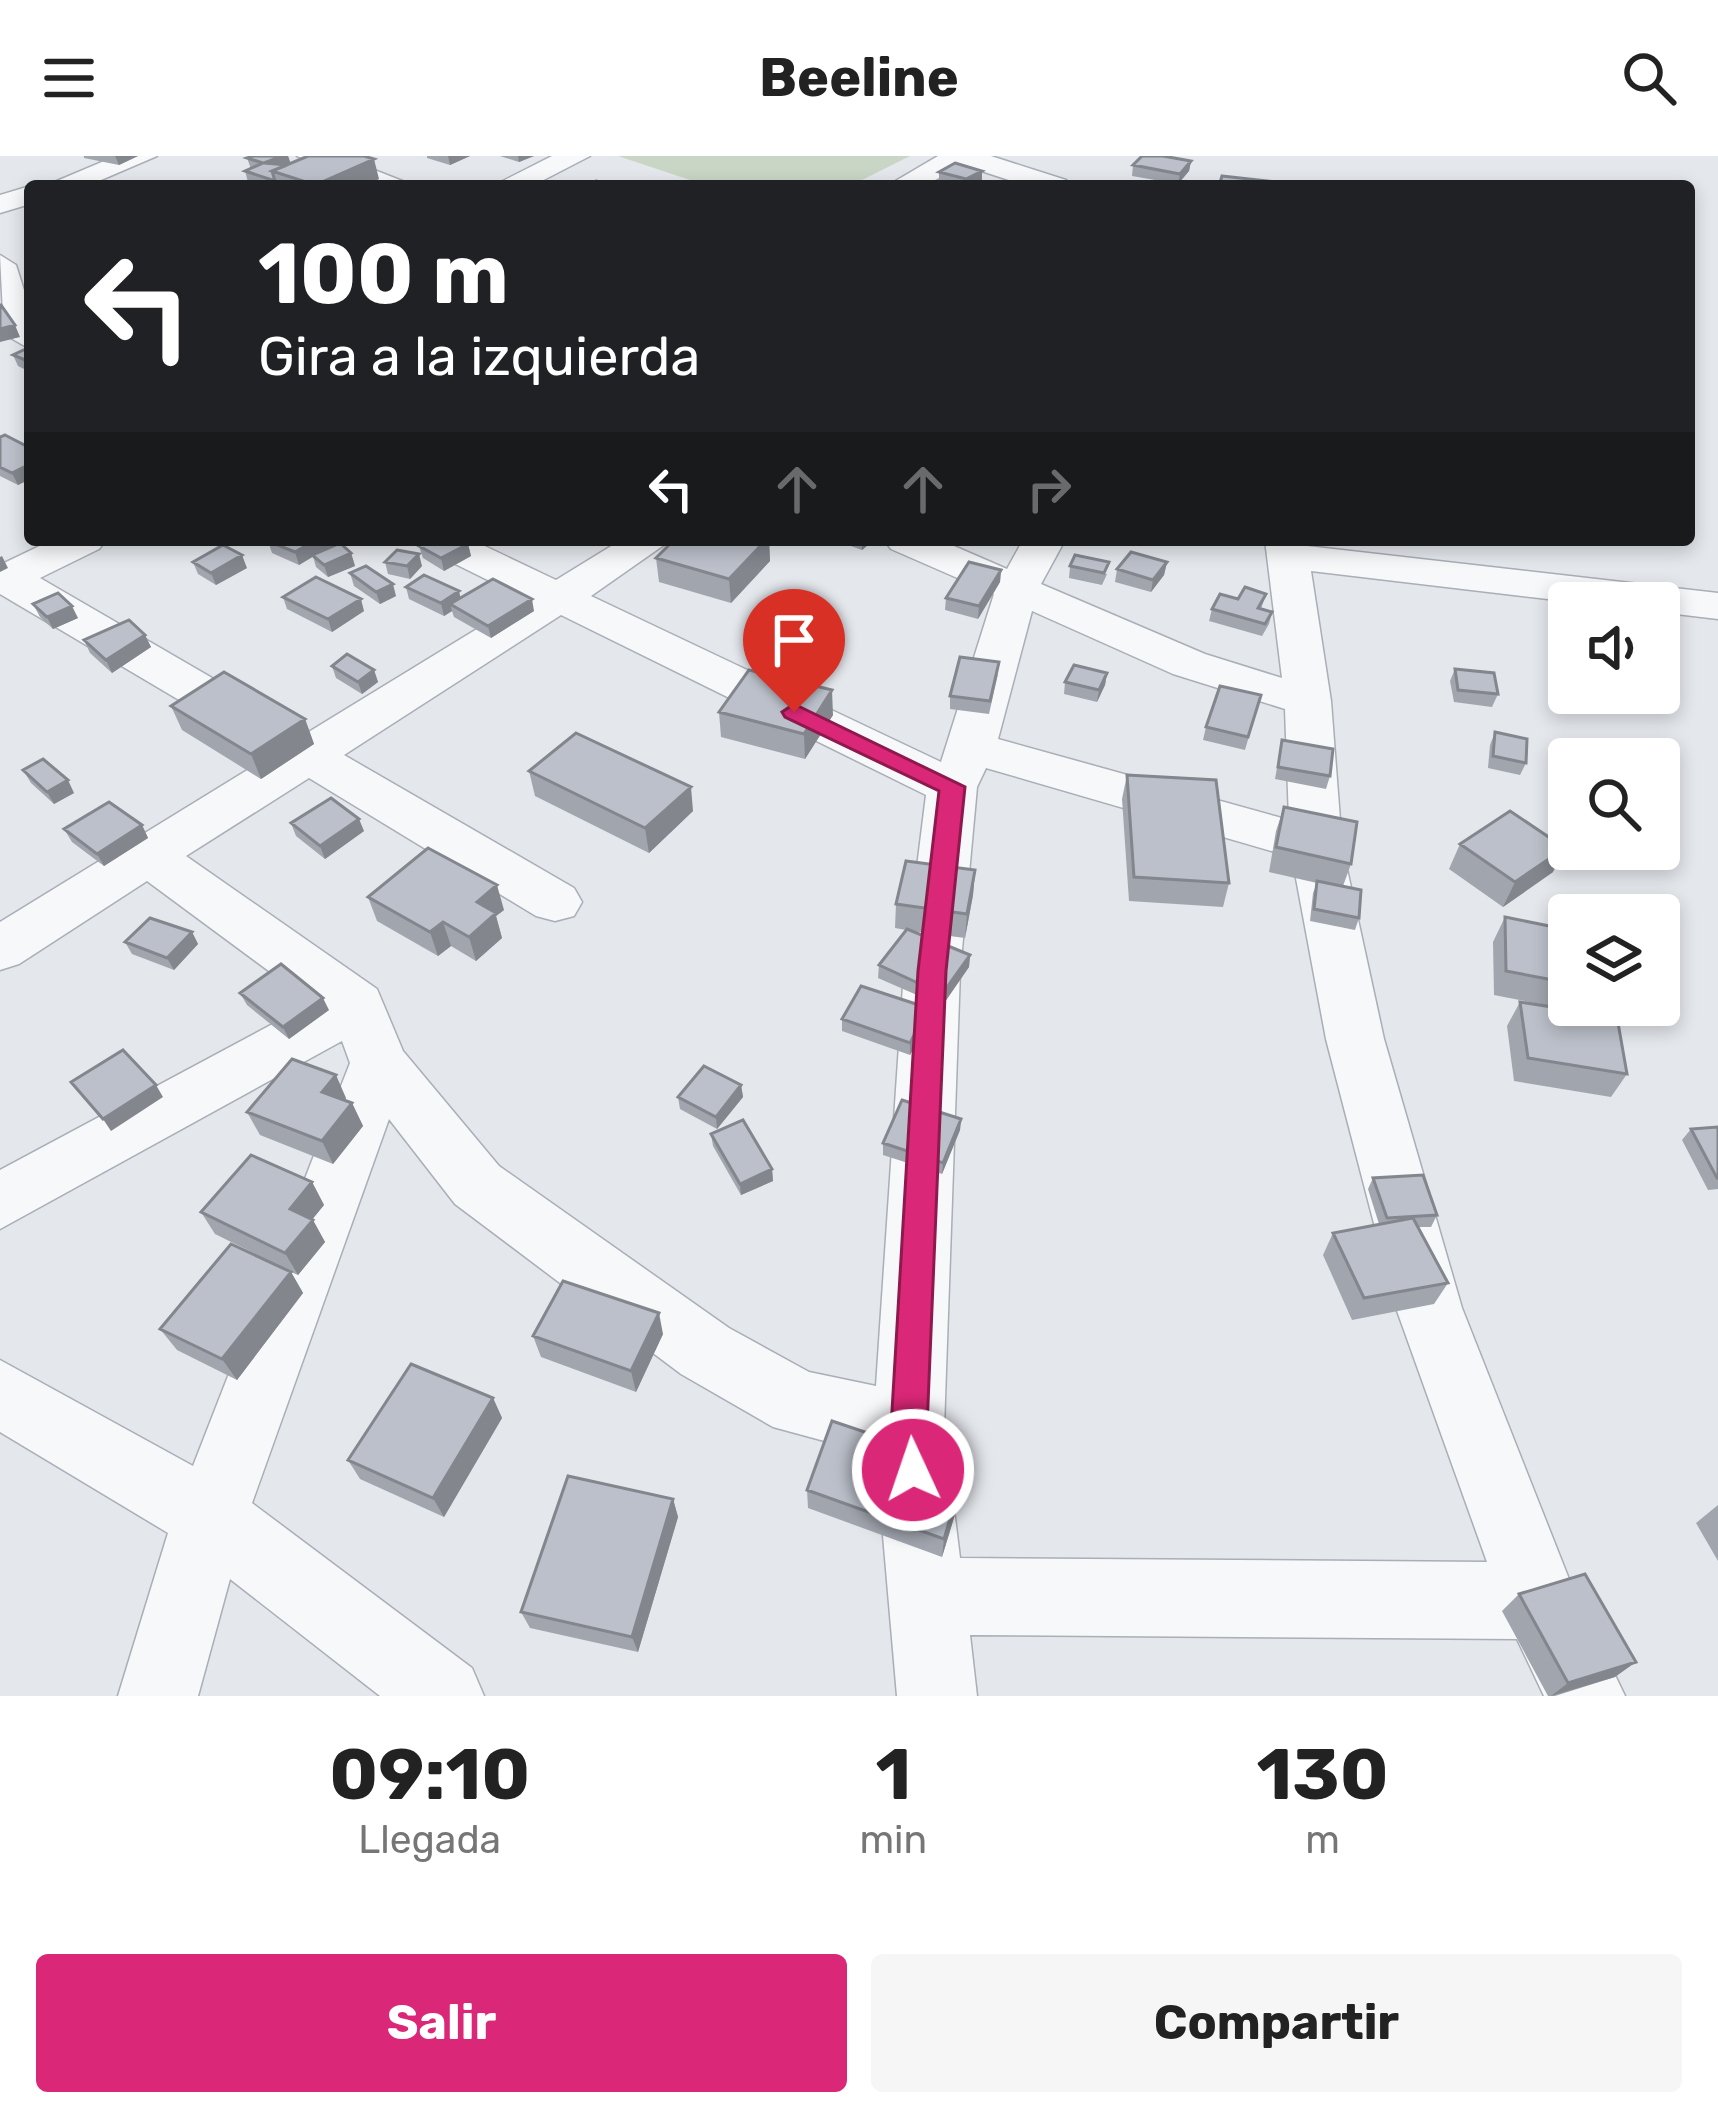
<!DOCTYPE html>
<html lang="es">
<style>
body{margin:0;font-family:Rubik,sans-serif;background:#f6f6f6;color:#222;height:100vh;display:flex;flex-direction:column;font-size:45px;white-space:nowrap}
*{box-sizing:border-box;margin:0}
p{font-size:39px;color:#767676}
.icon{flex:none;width:66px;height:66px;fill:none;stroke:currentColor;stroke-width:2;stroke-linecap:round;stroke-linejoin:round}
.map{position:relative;height:1540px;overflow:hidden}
.sheet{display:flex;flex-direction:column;background:#fff;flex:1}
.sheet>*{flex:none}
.top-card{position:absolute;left:24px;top:24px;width:1671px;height:366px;border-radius:12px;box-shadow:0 6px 18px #0003;background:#202124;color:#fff;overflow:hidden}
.buttons{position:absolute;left:1548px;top:426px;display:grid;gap:24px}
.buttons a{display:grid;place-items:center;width:132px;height:132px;border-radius:12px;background:#fff;box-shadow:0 6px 18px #0003;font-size:60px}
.pin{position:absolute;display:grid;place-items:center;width:102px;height:102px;color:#fff;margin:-123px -51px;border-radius:50% 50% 50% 0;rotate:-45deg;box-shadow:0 0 12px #0007}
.pin .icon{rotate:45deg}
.me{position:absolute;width:132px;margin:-66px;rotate:357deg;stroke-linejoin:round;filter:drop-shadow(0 0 9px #0008)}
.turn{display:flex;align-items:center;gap:42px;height:252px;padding:0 36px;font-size:54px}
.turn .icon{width:156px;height:156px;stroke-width:2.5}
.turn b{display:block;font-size:84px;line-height:102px}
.lanes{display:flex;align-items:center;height:114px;padding:0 36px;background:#0003;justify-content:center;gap:60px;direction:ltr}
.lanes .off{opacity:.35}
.eta{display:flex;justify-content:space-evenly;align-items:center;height:204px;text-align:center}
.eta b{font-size:72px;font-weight:700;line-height:84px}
.cta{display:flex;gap:24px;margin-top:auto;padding:24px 36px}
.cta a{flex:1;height:138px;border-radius:12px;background:#db2777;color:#fff;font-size:48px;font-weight:700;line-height:138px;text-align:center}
.cta a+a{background:#f6f6f6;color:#222}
header{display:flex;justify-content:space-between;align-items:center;height:156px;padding:0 36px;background:#fff;font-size:54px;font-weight:700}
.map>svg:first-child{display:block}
.green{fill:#c9d6c5}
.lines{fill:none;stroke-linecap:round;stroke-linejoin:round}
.minor-casing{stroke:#a9aeb7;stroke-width:3}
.minor{fill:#f7f8fa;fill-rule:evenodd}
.wall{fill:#a1a5ae}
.shaded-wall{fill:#83868d}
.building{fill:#bbc0ca;stroke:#83868d;stroke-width:3}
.route{fill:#db2777;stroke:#8e194d;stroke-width:3}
</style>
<header><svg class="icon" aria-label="menu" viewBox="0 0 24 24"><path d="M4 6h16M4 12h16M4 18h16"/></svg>Beeline<svg class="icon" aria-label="search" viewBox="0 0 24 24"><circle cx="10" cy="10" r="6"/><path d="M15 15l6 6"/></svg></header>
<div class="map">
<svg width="1718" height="1540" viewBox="0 0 1718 1540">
<rect width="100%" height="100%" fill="#e4e7ec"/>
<path class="green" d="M618,0H910L850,30H708Z"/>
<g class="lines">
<defs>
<path id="minor" d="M116,0H157L87,30H45Z
M297,0H339L415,30H372Z
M552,0H590L532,30H493Z
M938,0H991L1066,24L1071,30H1027L963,9L924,30H887Z
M30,30V48L0,57V39Z
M0,99L16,109L30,153V193L4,178Z
M52,384H106L99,393L40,422L307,577L526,443L425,393L418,384H472L556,424L621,384H671L591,440L941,606L994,438L891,393L884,384H940L1007,413L1023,384H1065L1041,428L1205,498L1282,522L1265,384H1307V390L1718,437V463L1659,456V447H1582L1311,415L1331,545L1342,690L1384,883L1462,1152L1569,1423L1625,1540H1544L1517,1483L970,1479L977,1540H897L876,1299L773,1271L681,1218L455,1048L389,963L252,1347L472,1512L484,1540H380L230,1423L198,1540H118L168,1377L0,1276V1204L193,1310L350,907L342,885L0,1073V1014L312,847L147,725L19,808L0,814V766L272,599L0,438V409ZM1032,455L1173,518L1285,553L1289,664L998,583ZM561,459L926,639L904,815L876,1230L809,1216L729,1172L499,1010L403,895L377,833L186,700L309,622L536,760L555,765L574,760L582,746L574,732L344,599ZM986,612L1292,701L1326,883L1396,1152L1487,1406L960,1402L944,1272L960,815L977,631Z"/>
</defs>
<use href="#minor" class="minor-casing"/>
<use href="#minor" class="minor"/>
</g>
<path class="wall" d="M84,0H138L119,9L84,2Z
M253,0H288L290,7L379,23L364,30H261L248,26L245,15L251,13L247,2Z
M427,0H470L450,9L427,2Z
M500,0H534L519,6Z
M1191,5L1189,15L1178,28L1132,20L1133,9Z
M982,15V25L973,30H953L939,26V16Z
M30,191V216L18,210L13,199Z
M0,281L30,292V323L18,329L0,320Z
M674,384H769L770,405L731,447L659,426L656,402Z
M834,384H874L862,394Z
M268,385L351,397L355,410L328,421L316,411L313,400L299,409L272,397Z
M468,388L471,400L444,415L423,402L419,390Z
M193,406L247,412L216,429L198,418Z
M385,406L422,410L410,423L388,418Z
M1167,406L1164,419L1151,436L1115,426L1117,413Z
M1070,410L1107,418L1102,429L1069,422Z
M1001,414L1000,426L978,463L945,454L946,442Z
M350,417L396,440L380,448L354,430Z
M406,431L461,442L534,455L491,482L454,461L452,455L444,460L409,443Z
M1266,438L1261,453L1272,456L1269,468L1262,480L1209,465L1212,453L1238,443Z
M283,441L364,455L332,476L287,453Z
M33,448L78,462L53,473L40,461Z
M145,479L151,491L112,517L90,497L84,484Z
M332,510L374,514L378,526L362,538L336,522Z
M1455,513L1498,538L1492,551L1454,546L1450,525Z
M1107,517L1105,529L1097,546L1064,538L1065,526Z
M998,518L989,558L950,553V540Z
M1261,539L1245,594L1203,584L1206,571Z
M171,550L305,563L314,588L261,623L182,574Z
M719,556L833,559L805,603L721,581Z
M1495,576L1526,607L1520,619L1488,612L1490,589Z
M1282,584L1330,620L1326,633L1275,623Z
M23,614L74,637L54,648L31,627Z
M529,615L693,655L649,697L535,640Z
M1127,619L1229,727L1223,751L1129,745L1122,643Z
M1284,651L1351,708L1343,730L1359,762L1355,774L1310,765L1313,737L1317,727L1269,716L1276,675Z
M291,667L364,675L325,703L296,680Z
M142,669L148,682L104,710L72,686L64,673Z
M1460,688L1553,716L1503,751L1449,713Z
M975,714L973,739L965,782L911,775L970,799L969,811L942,850L878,822L879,809L906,774L895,772L896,748Z
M368,741L504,754L496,760L502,782L476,805L451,790L438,800L377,765Z
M1505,761L1569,774V849H1589L1585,856L1627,918L1611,941L1514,925L1507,870L1520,846L1555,851L1494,839L1493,786Z
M192,776L198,788L174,814L132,798L125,786Z
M240,837L329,854L289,883L247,849Z
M842,863L928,864L910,899L842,875Z
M741,929L743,941L717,973L680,953L678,941Z
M346,942L345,944L352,947L363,970L333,1008L260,979L247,956Z
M961,963L960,974L942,1018L883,999V987Z
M1718,971V1033L1708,1034L1682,984L1691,973Z
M711,978L772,1013L773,1025L741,1039L713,990Z
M1373,1022L1437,1059L1431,1071H1418L1448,1127L1434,1148L1352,1164L1323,1099L1333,1077L1379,1068L1368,1033Z
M312,1026L324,1049L312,1063L325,1086L298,1119L291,1116L303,1137L237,1224L177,1194L160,1173L288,1114L215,1078L201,1056Z
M663,1178L636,1236L541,1201L533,1180Z
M493,1242L502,1262L444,1361L360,1323L348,1304Z
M964,1329L942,1401L808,1352L807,1334Z
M673,1343L678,1361L638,1496L530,1472L521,1456Z
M1718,1349V1405L1696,1367Z
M1519,1438L1615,1521L1555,1540H1548L1502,1455Z"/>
<path class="shaded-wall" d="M115,0H138L119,9Z
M282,0H288L291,8L266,18L264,7Z
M448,0H470L450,9Z
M518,0H534L519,6Z
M374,3L379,23L364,30H316Z
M1191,5L1189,15L1178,28L1180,18Z
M982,15V25L973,30H966V23Z
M15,169L20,181L0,186V173Z
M30,308V323L18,329L12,317Z
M316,384H341L299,409L295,396Z
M761,384H769L770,405L731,447L729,423Z
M862,384H874L862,394Z
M468,388L471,400L444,415L441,402Z
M351,397L355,410L328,421L324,409Z
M419,398L422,410L410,423L407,410Z
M242,399L247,412L216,429L211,417Z
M2,400L8,412L0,416V401Z
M1167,406L1164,419L1151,436L1153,424Z
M1001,414L1000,426L978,463L979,450Z
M393,428L396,440L380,448L376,436Z
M459,435L462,448H450L452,455L444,460L441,447Z
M361,443L364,455L332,476L328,463Z
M532,443L534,455L491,482L488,470Z
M72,450L78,462L53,473L47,461Z
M145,479L151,491L112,517L106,504Z
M374,514L378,526L362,538L358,526Z
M1107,517L1105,529L1097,546L1099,534Z
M832,534L833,559L805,603L804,578Z
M305,563L314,588L261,623L251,598Z
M68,624L74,637L54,648L47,636Z
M691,631L693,655L649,697L645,672Z
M359,663L364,675L325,703L320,690Z
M142,669L148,682L104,710L97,698Z
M1565,692L1553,716L1503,751L1515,726Z
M975,714L973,739L965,782L967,758Z
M497,729L504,754L496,760L502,782L476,805L469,781L477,746Z
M443,766L451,790L438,800L430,776Z
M192,776L198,788L174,814L167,802Z
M970,799L969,811L942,850V838Z
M323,842L329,854L289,883L283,871Z
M928,852V864L910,899V887Z
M336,919L346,942L333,959L322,936Z
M156,929L163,941L111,975L103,963Z
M741,929L743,941L717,973L716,961Z
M352,947L363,970L333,1008L322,985Z
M961,963L960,974L942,1018L943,1007Z
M772,1013L773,1025L741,1039L740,1028Z
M312,1026L324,1049L303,1075L290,1053Z
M313,1064L325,1086L298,1119L285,1097Z
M291,1116L303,1137L237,1224L222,1203Z
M659,1157L663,1178L636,1236L631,1215Z
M493,1242L502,1262L444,1361L433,1342Z
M966,1310L964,1329L942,1401L944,1383Z
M673,1343L678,1361L638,1496L632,1481Z
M1636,1506L1615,1521L1551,1540L1568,1527Z"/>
<path class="building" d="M253,0H282L264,7L287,9L272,15L275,25L245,15L263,7L247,2Z
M308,0H364L374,3L315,29L272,15Z
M1142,0H1163L1191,5L1180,18L1133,9Z
M955,7L982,15L966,23L939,16Z
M1222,20L1312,30H1219Z
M596,25L615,30H585Z
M0,149H1L15,169L0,173Z
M30,191V206L13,199Z
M5,279L30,292V308L12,317L0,311V281Z
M270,384H316L295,396L268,385Z
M430,384H461L468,388L441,402L419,390Z
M674,384H766L729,423L656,402Z
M340,387L351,397L324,409L312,399Z
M223,389L242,399L211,417L193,406Z
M397,394L419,398L407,410L385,406Z
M1131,396L1167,406L1153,424L1117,413Z
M1075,399L1109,406L1104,417L1070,410Z
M969,406L1001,414L979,450L946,442Z
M366,410L393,428L376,436L350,417Z
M424,419L459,435L441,447L406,431Z
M316,421L361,443L328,463L283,441Z
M493,423L532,443L488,470L450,448Z
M1245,431L1266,438L1258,452L1272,456L1265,468L1212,453L1220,438L1238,443Z
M58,437L72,450L47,461L33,448Z
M129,464L145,479L106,504L84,484Z
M347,498L374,514L358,526L332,510Z
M960,501L999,506L990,545L950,540Z
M1074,509L1107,517L1099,534L1065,526Z
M1455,513L1494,517L1498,538L1458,534Z
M749,514L832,534L804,578L719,556Z
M224,516L305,563L251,598L171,550Z
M1220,530L1261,539L1248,581L1206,571Z
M1495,576L1527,583L1526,607L1493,600Z
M576,577L691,631L645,672L529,615Z
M1282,584L1333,593L1330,620L1278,611Z
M43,603L68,624L47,636L23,614Z
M1127,619L1216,624L1229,727L1134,721Z
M331,642L359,663L320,690L291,667Z
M109,646L142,669L97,698L64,673Z
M1284,651L1357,666L1351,708L1276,691Z
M1510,655L1565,692L1515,726L1460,688Z
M428,692L497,729L477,746L496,757L469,781L443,766L430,776L368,741Z
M906,705L975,714L967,758L896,748Z
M1317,725L1361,734L1359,762L1314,753Z
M1505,761L1569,774V827L1506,815Z
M150,762L192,776L167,802L125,786Z
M907,773L970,799L942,838L879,809Z
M281,808L323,842L283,871L240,837Z
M861,830L928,852L910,887L842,863Z
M1520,846L1617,861L1627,918L1528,902Z
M123,894L156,929L103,963L71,926Z
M292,903L336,919L322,936L352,947L322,985L247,956Z
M704,910L741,929L716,961L678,941Z
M902,944L961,963L943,1007L883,987Z
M743,964L772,1013L740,1028L711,978Z
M1718,971V1022H1717L1691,973Z
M251,999L312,1026L290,1053L313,1064L285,1097L201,1056Z
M1423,1019L1437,1059L1387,1062L1373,1022Z
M1413,1062L1448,1127L1364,1142L1333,1077Z
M231,1088L291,1116L222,1203L160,1173Z
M563,1125L659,1157L631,1215L533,1180Z
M411,1208L493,1242L433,1342L348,1304Z
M832,1265L966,1310L944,1383L807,1334Z
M568,1320L673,1343L632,1481L521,1456Z
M1585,1418L1636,1506L1568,1527L1519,1438Z"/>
<path class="route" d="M794,548L965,631L946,815L927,1272L931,1314L926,1327L913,1332L900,1327L891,1272L918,815L939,635L785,561L782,556Z"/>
</svg>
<div class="buttons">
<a><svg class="icon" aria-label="sound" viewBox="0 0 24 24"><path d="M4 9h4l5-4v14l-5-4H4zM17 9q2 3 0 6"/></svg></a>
<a><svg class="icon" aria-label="search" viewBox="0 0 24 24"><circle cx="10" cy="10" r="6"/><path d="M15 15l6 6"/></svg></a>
<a><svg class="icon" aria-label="layers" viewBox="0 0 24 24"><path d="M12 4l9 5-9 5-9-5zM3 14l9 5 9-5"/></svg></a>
</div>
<div class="pin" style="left:794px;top:556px;background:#d93025"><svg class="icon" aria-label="arrive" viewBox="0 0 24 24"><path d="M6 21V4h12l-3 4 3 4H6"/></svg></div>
<svg class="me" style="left:913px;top:1314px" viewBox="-20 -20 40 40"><circle r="17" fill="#db2777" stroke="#fff" stroke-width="3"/><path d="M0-11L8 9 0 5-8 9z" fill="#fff"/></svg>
<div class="top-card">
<div class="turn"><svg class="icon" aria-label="left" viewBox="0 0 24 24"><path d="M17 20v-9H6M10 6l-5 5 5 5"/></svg><div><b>100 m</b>Gira a la izquierda</div></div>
<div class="lanes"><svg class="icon" aria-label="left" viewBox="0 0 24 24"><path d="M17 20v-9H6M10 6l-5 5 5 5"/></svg><svg class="icon off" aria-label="ahead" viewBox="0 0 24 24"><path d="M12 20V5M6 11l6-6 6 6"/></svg><svg class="icon off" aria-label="ahead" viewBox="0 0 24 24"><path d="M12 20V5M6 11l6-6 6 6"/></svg><svg class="icon off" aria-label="right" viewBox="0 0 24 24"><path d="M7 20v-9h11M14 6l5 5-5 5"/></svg></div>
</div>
</div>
<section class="sheet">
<div class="eta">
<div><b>09:10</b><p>Llegada</p></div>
<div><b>1</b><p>min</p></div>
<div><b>130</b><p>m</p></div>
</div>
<div class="cta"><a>Salir</a><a>Compartir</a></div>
</section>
